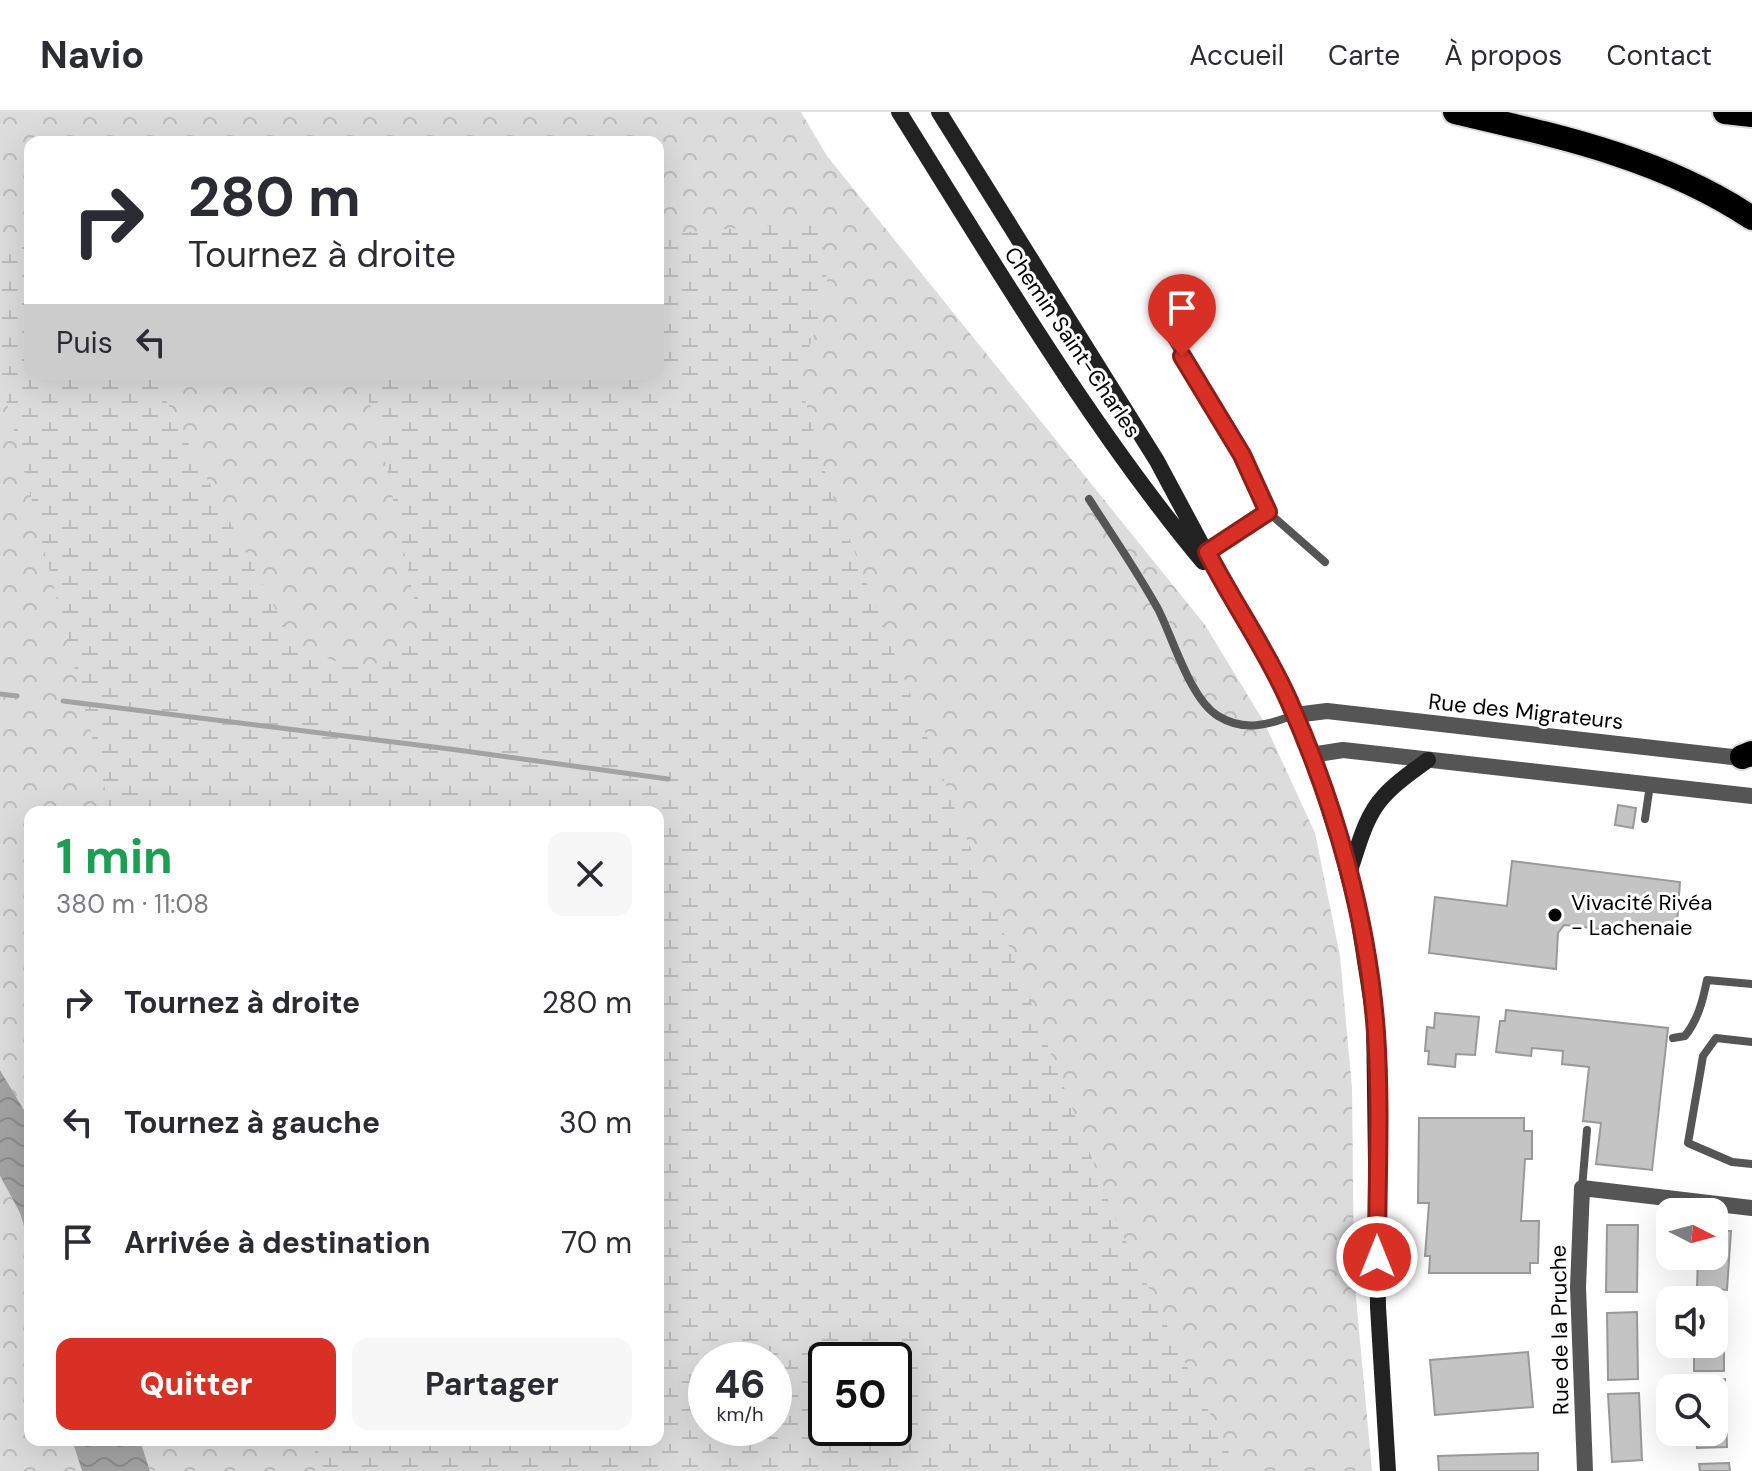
<!DOCTYPE html>
<html lang="fr">
<meta charset="utf-8">
<style>
body{margin:0;font-family:"DM Sans",sans-serif;background:#f7f7f7;color:#2b2b33;height:100vh;display:flex;flex-direction:column;font-size:30px;white-space:nowrap}
*{box-sizing:border-box;margin:0}
p{font-size:26px;color:#7c7c81}
.icon{flex:none;width:44px;height:44px;fill:none;stroke:currentColor;stroke-width:2;stroke-linecap:round;stroke-linejoin:round}
.map{position:relative;flex:1;overflow:hidden}
.side{position:absolute;left:24px;top:694px;width:640px;height:640px;display:flex;flex-direction:column;background:#fff;border-radius:16px;box-shadow:0 8px 32px #0002}
.side>*{flex:none}
.banner{position:absolute;left:24px;top:24px;width:640px;height:244px;border-radius:16px;box-shadow:0 8px 32px #0002;background:#fff;color:#2b2b33;overflow:hidden}
.needle{width:52px;rotate:96deg}
.controls{position:absolute;left:1656px;top:1086px;display:grid;gap:16px}
.controls a{display:grid;place-items:center;width:72px;height:72px;border-radius:16px;background:#fff;box-shadow:0 8px 32px #0002;font-size:40px}
.speed{position:absolute;left:688px;top:1230px;display:flex;gap:16px;font-size:40px;font-weight:700;text-align:center}
.speed>*{display:grid;place-content:center;width:104px;height:104px;border-radius:50%;background:#fff;box-shadow:0 8px 32px #0002;line-height:1}
.speed small{font-size:20px;font-weight:400}
.speed .limit{border:4px solid #111;border-radius:12px;background:#fff;color:#111}
.pin{position:absolute;display:grid;place-items:center;width:68px;height:68px;color:#fff;margin:-82px -34px;border-radius:50% 50% 50% 0;rotate:-45deg;box-shadow:0 0 8px #0007}
.pin .icon{rotate:45deg}
.me{position:absolute;width:88px;margin:-44px;rotate:0deg;stroke-linejoin:round;filter:drop-shadow(0 0 6px #0008)}
.turn{display:flex;align-items:center;gap:28px;height:168px;padding:0 32px;font-size:36px}
.turn .icon{width:104px;height:104px;stroke-width:2.5}
.turn b{display:block;font-size:56px;line-height:68px}
.then{display:flex;align-items:center;height:76px;padding:0 32px;background:#0003;gap:16px;font-size:30px}
.round{display:grid;place-items:center;flex:none;width:84px;height:84px;border-radius:16px;background:#f7f7f7}
.overview{display:flex;align-items:center;justify-content:space-between;height:136px;padding:0 32px}
h1{font-size:48px;font-weight:700;line-height:60px;color:#1e9e55}
.cta{display:flex;gap:16px;margin-top:auto;padding:16px 32px}
.cta a{flex:1;height:92px;border-radius:16px;background:#d93025;color:#fff;font-size:32px;font-weight:700;line-height:92px;text-align:center}
.cta a+a{background:#f7f7f7;color:#2b2b33}
ul{padding:0;list-style:none}
li{display:flex;align-items:center;gap:24px;height:120px;padding:0 32px}
li div{flex:1}
li b{display:block;font-size:30px}
li em{font-style:normal}
header{display:flex;align-items:center;gap:48px;box-sizing:border-box;height:112px;padding:0 40px;background:#fff;border-bottom:2px solid #e1e1e2}
header strong{font-size:38px}
nav{display:flex;gap:44px;margin-inline-start:auto;font-size:28px}
.map>svg:first-child{display:block}
.forest{fill:url(#forest-crowns);fill-rule:evenodd}
.wetland{fill:url(#wetland-marsh);fill-rule:evenodd}
.water{fill:url(#water-waves)}
.lines{fill:none;stroke-linecap:round;stroke-linejoin:round}
.stream{stroke:#a3a3a3;stroke-width:5}
.building{fill:#c4c4c4;stroke:#999;stroke-width:2}
.motorway-casing{stroke:#dbdbdb;stroke-width:28}
.service{stroke:#555;stroke-width:8}
.minor{stroke:#555;stroke-width:16}
.tertiary{stroke:#555;stroke-width:16}
.secondary{stroke:#222;stroke-width:16}
.motorway{stroke:#000;stroke-width:24}
.route-casing{stroke:#8d1f18;stroke-width:20}
.route{stroke:#d93025;stroke-width:14}
.poi-dot{fill:#000;stroke:#fff;stroke-width:3}
.labels{text-anchor:middle;stroke-width:6;stroke-linejoin:round;paint-order:stroke}
.street-label{font-size:22px;fill:#000;stroke:#fff}
.poi-label{font-size:22px;fill:#000;stroke:#fff;text-anchor:start}
</style>
<header>
<strong>Navio</strong>
<nav><a>Accueil</a><a>Carte</a><a>À propos</a><a>Contact</a></nav>
</header>
<div class="map">
<svg width="1752" height="1359" viewBox="0 0 1752 1359">
<defs>
<pattern id="forest-crowns" width="20" height="18" patternUnits="userSpaceOnUse" patternTransform="scale(2)"><rect width="20" height="18" fill="#dcdcdc"/><path d="M2 6a3 3 0 1 1 6 0M12 15a3 3 0 1 1 6 0" fill="none" stroke="#bbb"/></pattern>
<pattern id="wetland-marsh" width="20" height="14" patternUnits="userSpaceOnUse" patternTransform="scale(2)"><rect width="20" height="14" fill="#dcdcdc"/><path d="M1 5h8M5 5V1M11 12h8M15 12V8" fill="none" stroke="#bbb"/></pattern>
<pattern id="water-waves" width="16" height="10" patternUnits="userSpaceOnUse" patternTransform="scale(2)"><rect width="16" height="10" fill="#a3a3a3"/><path d="M0 5q4-4 8 0t8 0" fill="none" stroke="#8b8b8b"/></pattern>
</defs>
<rect width="100%" height="100%" fill="#fff"/>
<path class="forest" d="M0,0H801L827,44L1205,513L1264,610L1315,721L1340,844L1352,976L1354,1164L1372,1359H150L140,1328H658V700H30V1008L0,958ZM30,30H658V262H30ZM706,1248H774V1316H706ZM826,1248H894V1316H826Z
M0,1064L20,1101L30,1134V1328H72L82,1359H0Z"/>
<path class="wetland" d="M820,110L827,171L816,217L798,263L830,377L1118,1113L1238,1359H325L309,1328H658V700H111L0,264V145L30,117V262H152L294,532L350,555L392,549L421,520L379,320L360,262H658V122ZM706,1248H774V1316H706ZM826,1248H894V1316H826Z"/>
<path class="water" d="M0,958L30,1008V1134L20,1101L0,1064Z
M72,1328H140L150,1359H82Z"/>
<g class="lines">
<path class="stream" d="M0,582L17,584
M63,589L450,637L668,667"/>
</g>
<path class="building" d="M1618,693L1636,696L1633,716L1615,713Z
M1512,749L1680,770L1676,825L1564,813L1558,821L1556,857L1429,841L1435,785L1507,794Z
M1506,898L1668,916L1652,1058L1596,1052L1601,1011L1583,1009L1589,955L1562,952L1563,939L1532,936L1531,944L1496,940L1500,909H1505Z
M1435,901L1479,905L1475,943L1456,942L1455,955L1428,952L1429,939H1425L1427,915L1434,916Z
M1419,1006H1524V1019H1532V1047H1525L1521,1109H1539L1538,1151H1530V1161H1429L1430,1144H1425L1429,1091H1418Z
M1607,1113H1638L1637,1180H1606Z
M1714,1119H1731L1727,1178L1697,1176L1698,1144H1714Z
M1714,1192H1724V1259H1694V1232H1714Z
M1637,1200L1638,1267L1608,1268L1607,1201Z
M1528,1240L1533,1295L1435,1303L1430,1248Z
M1725,1267L1727,1335L1697,1336L1696,1320H1714V1276H1695V1268Z
M1639,1281L1642,1348L1612,1350L1608,1282Z
M1538,1341V1359H1439L1438,1344Z
M1729,1351L1730,1359H1700L1699,1352Z"/>
<g class="lines">
<defs>
<path id="motorway" d="M1455,0C1558,24 1662,46 1752,106
M1725,0L1752,3
M1742,645L1752,641"/>
</defs>
<use href="#motorway" class="motorway-casing"/>
<path class="service" d="M1166,219L1242,343L1268,400L1325,450
M1089,387C1112,423 1137,459 1158,497C1173,526 1190,587 1218,604C1244,620 1268,613 1294,603
M1207,440L1268,400
M1645,707L1650,673
M1673,926L1685,924C1698,908 1703,888 1707,868L1752,872
M1752,930L1716,926L1703,944L1688,1031L1732,1050L1752,1052
M1582,1076L1587,1018"/>
<path class="minor" d="M1585,1359L1578,1175L1582,1076L1752,1096"/>
<path class="tertiary" d="M1295,603L1327,599L1750,647
M1311,643L1343,638L1752,684"/>
<path class="secondary" d="M899,0C994,151 1089,313 1203,450
M939,0L1157,349L1225,476L1277,565L1315,653L1341,735L1357,798L1374,906L1378,1195L1388,1359
M1348,764C1358,737 1364,705 1384,684C1396,670 1413,659 1428,648"/>
<use href="#motorway" class="motorway"/>
</g>
<g class="lines">
<defs>
<path id="route" d="M1182,244L1242,343L1268,400L1207,440C1233,491 1266,537 1289,589C1335,692 1368,808 1376,921C1381,995 1377,1071 1377,1145"/>
</defs>
<use href="#route" class="route-casing"/>
<use href="#route" class="route"/>
</g>
<circle class="poi-dot" cx="1555" cy="803" r="8"/>
<g class="labels">
<g class="street-label">
<text transform="translate(1073 230) rotate(56)" y="8">Chemin Saint-Charles</text>
<text transform="translate(1526 599) rotate(6)" y="8">Rue des Migrateurs</text>
<text transform="translate(1559 1218) rotate(-91)" y="8">Rue de la Pruche</text>
</g>
<g class="poi-label">
<text x="1571" y="798">Vivacité Rivéa<tspan x="1571" dy="25">- Lachenaie</tspan></text>
</g>
</g>
</svg>
<div class="controls">
<a><svg class="needle" viewBox="-14 -14 28 28"><path d="M0-13l5 13h-10z" fill="#e53935"/><path d="M0 13l5-13h-10z" fill="#7c7c81"/></svg></a>
<a><svg class="icon" aria-label="sound" viewBox="0 0 24 24"><path d="M4 9h4l5-4v14l-5-4H4zM17 9q2 3 0 6"/></svg></a>
<a><svg class="icon" aria-label="search" viewBox="0 0 24 24"><circle cx="10" cy="10" r="6"/><path d="M15 15l6 6"/></svg></a>
</div>
<div class="speed"><div>46<small>km/h</small></div><div class="limit">50</div></div>
<div class="pin" style="left:1182px;top:244px;background:#d93025"><svg class="icon" aria-label="arrive" viewBox="0 0 24 24"><path d="M6 21V4h12l-3 4 3 4H6"/></svg></div>
<svg class="me" style="left:1377px;top:1145px" viewBox="-20 -20 40 40"><circle r="17" fill="#d93025" stroke="#fff" stroke-width="3"/><path d="M0-11L8 9 0 5-8 9z" fill="#fff"/></svg>
<div class="banner">
<div class="turn"><svg class="icon" aria-label="right" viewBox="0 0 24 24"><path d="M7 20v-9h11M14 6l5 5-5 5"/></svg><div><b>280 m</b>Tournez à droite</div></div>
<div class="then">Puis<svg class="icon" aria-label="left" viewBox="0 0 24 24"><path d="M17 20v-9H6M10 6l-5 5 5 5"/></svg></div>
</div>
<section class="side">
<div class="overview"><div><h1>1 min</h1><p>380 m · 11:08</p></div><a class="round"><svg class="icon" aria-label="close" viewBox="0 0 24 24"><path d="M6 6l12 12M18 6L6 18"/></svg></a></div>
<ul>
<li><svg class="icon" aria-label="right" viewBox="0 0 24 24"><path d="M7 20v-9h11M14 6l5 5-5 5"/></svg><div><b>Tournez à droite</b></div><em>280 m</em></li>
<li><svg class="icon" aria-label="left" viewBox="0 0 24 24"><path d="M17 20v-9H6M10 6l-5 5 5 5"/></svg><div><b>Tournez à gauche</b></div><em>30 m</em></li>
<li><svg class="icon" aria-label="arrive" viewBox="0 0 24 24"><path d="M6 21V4h12l-3 4 3 4H6"/></svg><div><b>Arrivée à destination</b></div><em>70 m</em></li>
</ul>
<div class="cta"><a>Quitter</a><a>Partager</a></div>
</section>
</div>
